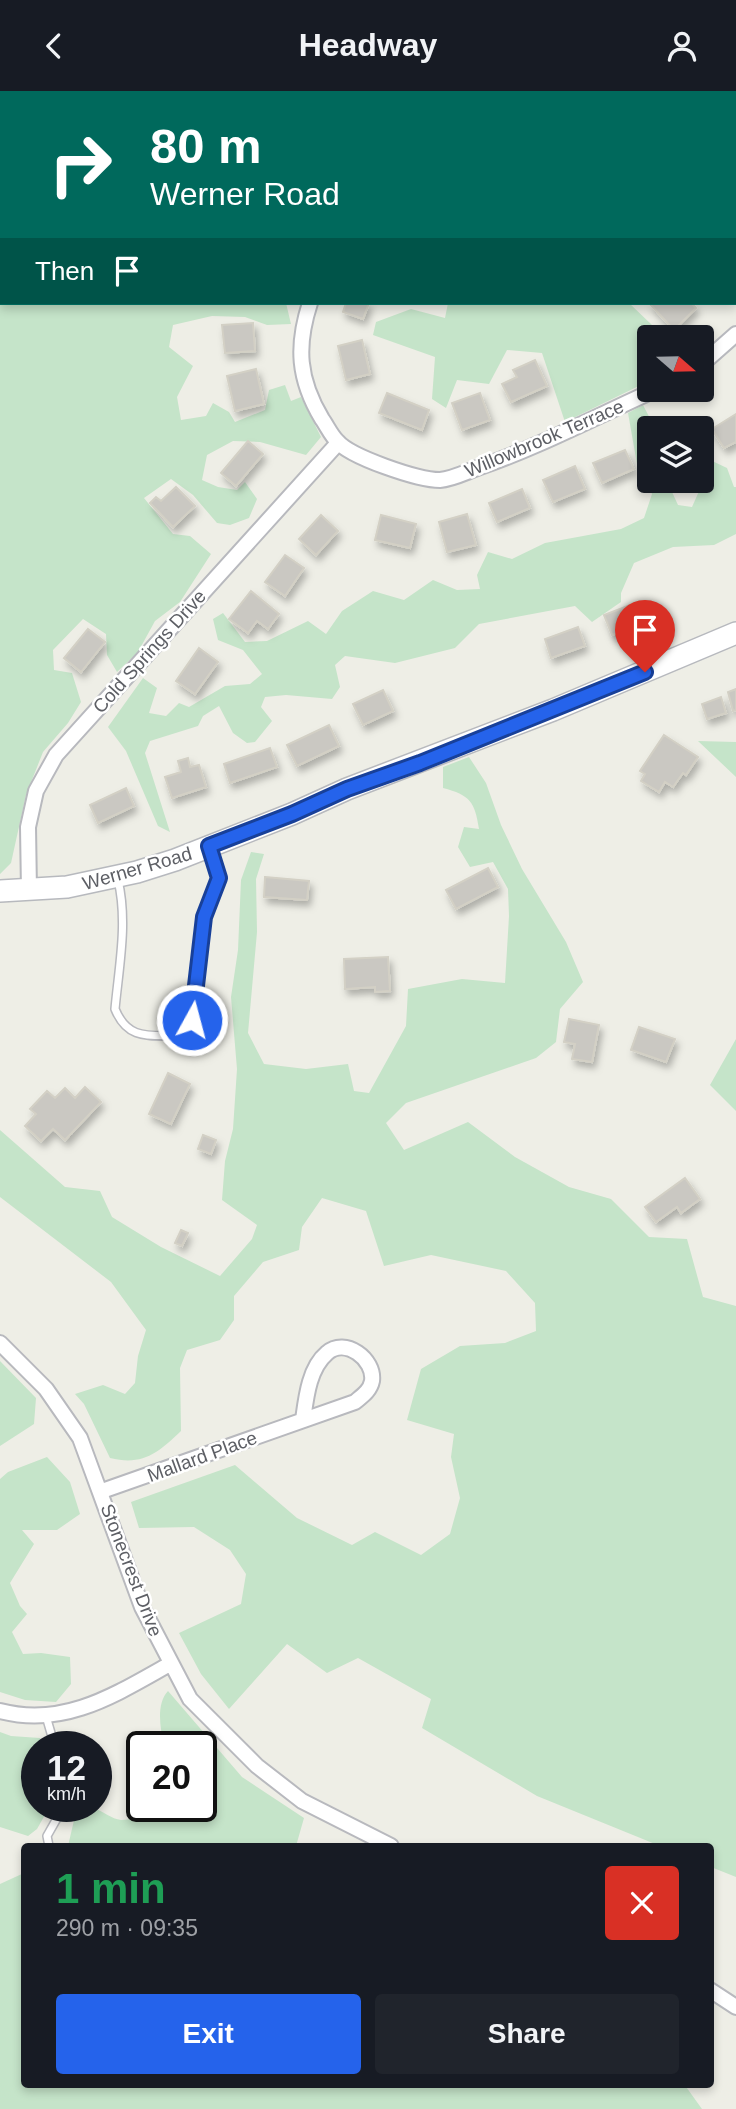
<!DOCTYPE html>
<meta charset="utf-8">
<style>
body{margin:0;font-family:Helvetica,sans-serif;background:#20242c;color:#f1f3f6;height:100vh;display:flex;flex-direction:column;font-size:26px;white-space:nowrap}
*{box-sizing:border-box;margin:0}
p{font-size:23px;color:#9ea1a6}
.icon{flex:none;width:38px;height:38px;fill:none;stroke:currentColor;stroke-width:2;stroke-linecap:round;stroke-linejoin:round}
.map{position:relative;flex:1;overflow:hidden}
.side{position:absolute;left:21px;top:1752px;width:693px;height:245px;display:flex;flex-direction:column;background:#171b24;border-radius:7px;box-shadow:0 4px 10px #0003}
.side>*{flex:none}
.hud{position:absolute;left:0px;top:0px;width:737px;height:214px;box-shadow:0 4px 10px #0003;background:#00695c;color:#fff;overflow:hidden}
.needle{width:46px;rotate:110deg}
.tools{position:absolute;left:637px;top:234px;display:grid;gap:14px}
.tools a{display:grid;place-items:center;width:77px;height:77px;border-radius:7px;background:#171b24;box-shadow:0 4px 10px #0003;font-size:35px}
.speed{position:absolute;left:21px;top:1640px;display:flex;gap:14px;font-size:35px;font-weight:700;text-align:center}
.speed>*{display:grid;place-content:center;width:91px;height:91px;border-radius:50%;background:#171b24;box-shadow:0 4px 10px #0003;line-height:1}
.speed small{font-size:18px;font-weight:400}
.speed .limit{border:4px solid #111;border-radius:10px;background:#fff;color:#111}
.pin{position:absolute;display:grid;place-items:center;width:60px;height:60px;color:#fff;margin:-72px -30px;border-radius:50% 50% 50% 0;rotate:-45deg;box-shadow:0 0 7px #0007}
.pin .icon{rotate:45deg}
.me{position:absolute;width:77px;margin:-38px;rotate:7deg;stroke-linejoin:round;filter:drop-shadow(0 0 5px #0008)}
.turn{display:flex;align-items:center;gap:24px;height:147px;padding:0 35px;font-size:32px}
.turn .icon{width:91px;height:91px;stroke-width:2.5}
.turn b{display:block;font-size:49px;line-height:60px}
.then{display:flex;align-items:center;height:66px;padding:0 35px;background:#0003;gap:14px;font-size:26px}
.round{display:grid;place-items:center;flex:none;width:74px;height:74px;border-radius:7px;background:#20242c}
.head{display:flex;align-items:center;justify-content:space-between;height:119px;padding:0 35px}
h1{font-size:42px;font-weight:600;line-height:52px;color:#1e9e55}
.button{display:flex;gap:14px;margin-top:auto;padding:14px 35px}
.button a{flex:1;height:80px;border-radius:7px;background:#2563eb;color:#fff;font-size:28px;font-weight:600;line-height:80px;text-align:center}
.button a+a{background:#20242c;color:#f1f3f6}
header{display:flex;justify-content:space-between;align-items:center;height:91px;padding:0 35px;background:#171b24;font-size:32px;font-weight:600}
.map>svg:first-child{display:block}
.industrial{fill:#e0dfda}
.green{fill:#c5e4c9}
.building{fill:#cac8c2;stroke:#d3d0c5;stroke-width:2;filter:url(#shadow)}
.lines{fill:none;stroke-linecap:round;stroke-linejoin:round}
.lane-casing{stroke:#b8b9be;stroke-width:10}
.street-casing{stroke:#b8b9be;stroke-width:18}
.secondary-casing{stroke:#b7b9be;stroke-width:24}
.lane{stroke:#fff;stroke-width:7}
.street{stroke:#fff;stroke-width:14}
.secondary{stroke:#fff;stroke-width:21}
.route-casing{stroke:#184099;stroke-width:18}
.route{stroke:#2563eb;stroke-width:12}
.labels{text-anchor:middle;stroke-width:5;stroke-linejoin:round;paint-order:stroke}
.street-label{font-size:19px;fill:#5d5f65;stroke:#fff}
</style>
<header><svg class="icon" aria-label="back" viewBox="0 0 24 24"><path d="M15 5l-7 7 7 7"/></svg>Headway<svg class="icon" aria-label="person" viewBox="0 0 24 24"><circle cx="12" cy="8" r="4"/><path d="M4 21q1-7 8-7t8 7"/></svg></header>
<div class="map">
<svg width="736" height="2018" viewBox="0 0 736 2018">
<defs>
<filter id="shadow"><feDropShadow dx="3" dy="5.5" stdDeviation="3.5" flood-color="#0004"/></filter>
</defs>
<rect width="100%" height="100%" fill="#eeeee6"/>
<path class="industrial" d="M0,0H222L2,2V103Z"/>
<path class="green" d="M0,79L2,212H286L291,233L267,234L245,226L212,225L173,234L169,256L193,275L177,306L181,329L206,325L213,312L229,321L235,331L265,319L269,299L285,294L291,310L301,306L321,346L306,364L260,351L233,350L207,364L202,389L218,396L237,399L245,391L257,408L249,427L230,434L217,432L193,404L171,388L144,407L173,443L190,445L211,463L180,511L155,530L138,561L117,581L107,564L106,543L83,528L53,559L54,579L72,582L81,611L68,632L43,661L26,704L11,772L0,783Z
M448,212H629L652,234L685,247H649V290L565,331L542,262L507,259L489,293L457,289L446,317L432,308L435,266L373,244L376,231L411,218L445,227Z
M643,314L655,337L649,338V390H667L678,414L692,416L700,398L708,368L727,377L734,396H736V443L714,454L673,456L634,472L621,502V511L592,531L575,515L479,533L455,557L395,572L345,565L335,574L340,596L332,608L286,604L265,606L261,616L272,630L255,651L247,652L233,642L219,615L203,625L198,635L150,650L145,662L170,741L158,735L126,660L108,636L143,587L157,597L149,622L166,625L179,612L189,616L225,595L250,593L262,583L243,559L218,549L213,528L223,522L245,551L267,550L308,530L326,543L342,520L373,500L404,509L433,489L457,499L480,498L477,484L488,461L512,468L545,452L621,438L644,427L652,403L637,373L628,322Z
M698,650L736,651V686Z
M469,666L486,692L501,734L522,778L566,851L583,891L560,918L556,951L536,967L406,1012L386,1032L404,1059L468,1031L515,1066L569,1096L611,1108L649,1146L687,1148L703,1206L736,1215V1786L711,1776L710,1755H660L537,1705L422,1637L431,1608L358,1567L327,1582L287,1553L229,1618L201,1583L179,1542L241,1513L246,1483L230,1459L194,1436L139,1437L131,1411L235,1374L297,1427L352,1454L375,1441L421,1464L450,1443L460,1407L451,1366L454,1343L407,1329L421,1278L460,1255L505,1252L536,1240L535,1212L506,1180L431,1164L384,1175L366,1120L322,1107L302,1136L299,1159L263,1171L234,1205V1229L220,1249L187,1259L180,1277L181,1340C158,1362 143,1375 110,1367L84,1313L75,1303L103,1294L125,1303L135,1292L138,1265L146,1239L111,1191L0,1106V1039L65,1096L100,1100L112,1126L161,1156L220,1185L252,1148L257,1134L222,1109L225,1070L233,1038L237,978L231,906L238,859L241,789L251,761L264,763L256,788L257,841L248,942L264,973L306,978L348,973L354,1000L369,1002L406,935L408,898L462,888L505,892L509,825L508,798L493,771L470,776L458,756L464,736L479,738C475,711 470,704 443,697V676Z
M736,948V1020L710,994Z
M0,1270L36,1307L34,1333L0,1355Z
M47,1366L70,1391L80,1423L57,1439H22L34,1453L10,1492L20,1515L27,1523L12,1541L23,1563L41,1562L70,1566L71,1593L56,1611L25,1609L0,1601V1388L8,1381Z
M168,1600L242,1686L304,1727L296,1755H68L75,1725L94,1717C102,1720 112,1728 121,1729C133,1729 151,1724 159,1715H201V1656L164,1654C160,1637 156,1613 168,1600Z
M0,1641L11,1645L40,1647L43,1655L37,1656V1715H50L37,1738L28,1745L0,1736Z
M24,1782V1993H684L702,2018H0V1793Z"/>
<path class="building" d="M0,0H88L2,2V44Z
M346,212H369L363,228L343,221Z
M649,212H691L696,217L674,239Z
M253,232L255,260L225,262L222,234Z
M362,249L370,283L346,289L338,255Z
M535,269L547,295L511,311L502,293L517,286L513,279Z
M256,278L264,313L235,320L227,285Z
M387,302L429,319L422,339L379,322Z
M480,302L490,329L462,339L452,312Z
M736,323V351L724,357L712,338Z
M248,350L263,363L236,395L221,382Z
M625,359L634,378L602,392L593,372Z
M575,375L585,398L553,411L543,389Z
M176,396L195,415L173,436L150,412L156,406L161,410Z
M522,398L530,417L497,431L489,412Z
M467,423L476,454L447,461L439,431Z
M321,424L338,440L316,464L299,448Z
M381,424L416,433L410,457L375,449Z
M285,464L304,477L285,505L265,491Z
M251,500L279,523L268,538L257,530L248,542L229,528Z
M630,514L638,534L612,544L604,524Z
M578,536L585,555L551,567L545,548Z
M88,538L105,551L81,581L64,567Z
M199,557L218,571L195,603L176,590Z
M736,598V619L733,620L728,601Z
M383,599L393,620L363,634L353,613Z
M721,606L726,622L707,628L702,613Z
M329,634L339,655L297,675L287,654Z
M664,644L698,666L686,684L683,682L673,696L665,691L659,701L641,690L645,683L640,680Z
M270,657L277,676L230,692L224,673Z
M188,667L190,676L199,674L206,696L172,707L165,686L181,681L178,670Z
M126,697L134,715L98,732L90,714Z
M488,777L498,796L456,818L446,799Z
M265,786L309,790L307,809L264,806Z
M388,866L390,900L375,901V896L345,898L344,868Z
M569,928L599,934L592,971L572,968L575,953L564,951Z
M639,936L675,948L666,971L631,959Z
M168,982L190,993L171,1033L149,1023Z
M85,996L101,1011L65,1049L53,1038L41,1050L25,1035L36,1023L30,1018L47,1000L55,1007L65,997L75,1007Z
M203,1044L216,1049L211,1063L198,1058Z
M685,1087L700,1108L681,1122L677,1116L656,1131L645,1116Z
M181,1139L188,1142L182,1155L175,1152Z"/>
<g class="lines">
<defs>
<path id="lane" d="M118,789C128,831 119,875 115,918C128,950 150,944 179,945L187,938L192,929L204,826L219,787L210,757
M46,1625L55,1656
M49,1755L47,1745L64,1715"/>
<path id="street" d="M607,2L612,0
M310,212C296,255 298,288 322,328C327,335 331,344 337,350C350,366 418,389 440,389C453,388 468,380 480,376C541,355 597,325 655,299
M702,273L736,243
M29,800L28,736L36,700L56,664L338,352
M0,1252L46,1298L80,1347L142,1516L190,1608L257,1675L302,1710L391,1755
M102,1400L355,1311C362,1305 370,1300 372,1290C375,1268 345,1246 327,1262C309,1277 306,1307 303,1329
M0,1620C65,1637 116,1603 170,1573
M710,1899L736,1916"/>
<path id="secondary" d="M0,800L67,796L137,781L175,769L292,723L347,698L553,619L736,542"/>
</defs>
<use href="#lane" class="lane-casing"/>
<use href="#street" class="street-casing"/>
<use href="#secondary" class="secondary-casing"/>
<use href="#lane" class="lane"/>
<use href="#street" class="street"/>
<use href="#secondary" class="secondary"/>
</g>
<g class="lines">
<defs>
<path id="route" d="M192,929L204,826L219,787L209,755L292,723L347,698L420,672L645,581"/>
</defs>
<use href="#route" class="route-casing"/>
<use href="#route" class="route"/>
</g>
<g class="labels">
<g class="street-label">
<text transform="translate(544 347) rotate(-23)" y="7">Willowbrook Terrace</text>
<text transform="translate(149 560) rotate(-48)" y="7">Cold Springs Drive</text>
<text transform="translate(137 777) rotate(-16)" y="7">Werner Road</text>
<text transform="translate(202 1365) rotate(-20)" y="7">Mallard Place</text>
<text transform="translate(132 1479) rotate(69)" y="7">Stonecrest Drive</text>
</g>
</g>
</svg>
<div class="tools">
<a><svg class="needle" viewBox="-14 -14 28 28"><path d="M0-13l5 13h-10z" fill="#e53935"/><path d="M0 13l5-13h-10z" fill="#9ea1a6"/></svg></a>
<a><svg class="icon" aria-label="layers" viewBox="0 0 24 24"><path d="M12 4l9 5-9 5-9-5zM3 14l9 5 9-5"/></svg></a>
</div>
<div class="speed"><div>12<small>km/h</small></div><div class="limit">20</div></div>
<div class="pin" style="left:645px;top:581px;background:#d93025"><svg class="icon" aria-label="arrive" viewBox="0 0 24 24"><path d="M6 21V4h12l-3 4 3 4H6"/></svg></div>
<svg class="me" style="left:192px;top:929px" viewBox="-20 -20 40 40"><circle r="17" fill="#2563eb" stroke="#fff" stroke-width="3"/><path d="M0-11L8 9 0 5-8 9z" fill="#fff"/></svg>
<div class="hud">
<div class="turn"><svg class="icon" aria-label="right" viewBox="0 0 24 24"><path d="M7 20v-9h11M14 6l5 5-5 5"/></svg><div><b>80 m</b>Werner Road</div></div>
<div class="then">Then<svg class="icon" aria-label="arrive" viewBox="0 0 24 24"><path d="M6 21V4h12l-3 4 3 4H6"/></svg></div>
</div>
<section class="side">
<div class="head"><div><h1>1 min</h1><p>290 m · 09:35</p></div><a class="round" style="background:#d93025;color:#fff"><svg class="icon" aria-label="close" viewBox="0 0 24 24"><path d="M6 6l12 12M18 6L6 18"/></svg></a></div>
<div class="button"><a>Exit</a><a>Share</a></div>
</section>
</div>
